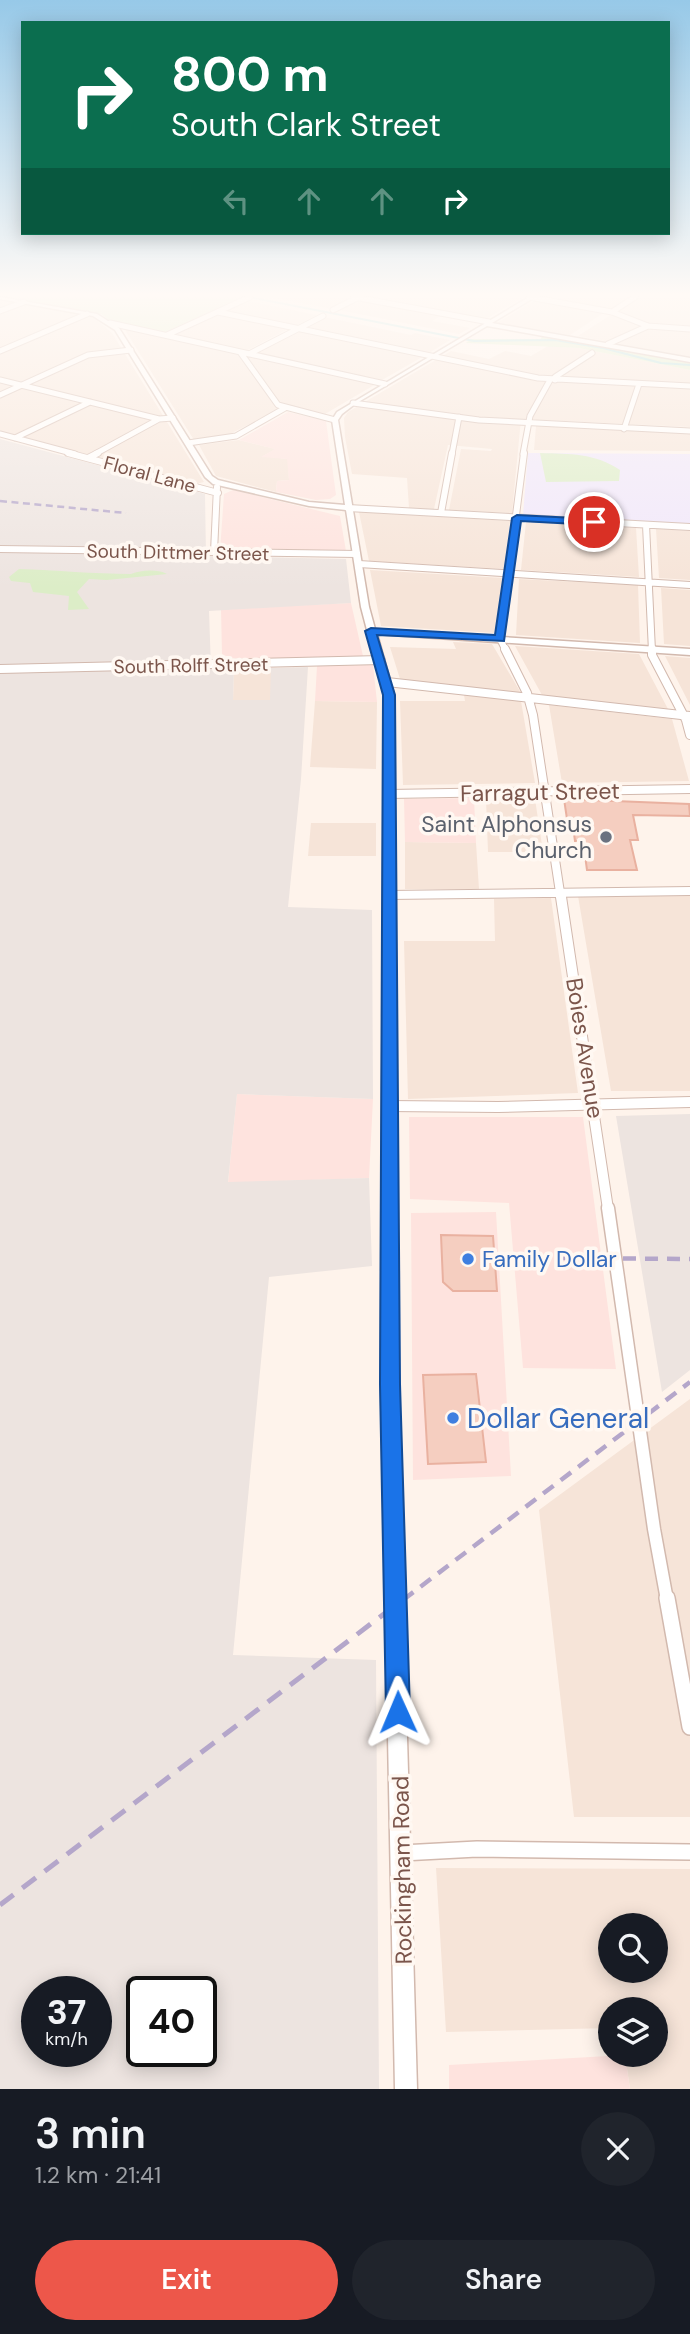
<!DOCTYPE html>
<meta charset="utf-8">
<style>
body{margin:0;font-family:"DM Sans",sans-serif;background:#20242c;color:#f1f3f6;height:100vh;display:flex;flex-direction:column;font-size:26px;white-space:nowrap}
*{box-sizing:border-box;margin:0}
p{font-size:23px;color:#9ea1a6}
.icon{flex:none;width:38px;height:38px;fill:none;stroke:currentColor;stroke-width:2;stroke-linecap:round;stroke-linejoin:round}
.map{position:relative;height:2089px;overflow:hidden}
.drawer{display:flex;flex-direction:column;background:#171b24;flex:1}
.drawer>*{flex:none}
.banner{position:absolute;left:21px;top:21px;width:649px;height:214px;border-radius:0px;box-shadow:0 4px 18px #0003;background:#0b6e4f;color:#fff;overflow:hidden}
.buttons{position:absolute;left:598px;top:1913px;display:grid;gap:14px}
.buttons a{display:grid;place-items:center;width:70px;height:70px;border-radius:50%;background:#171b24;box-shadow:0 4px 18px #0003;font-size:35px}
.speed{position:absolute;left:21px;top:1976px;display:flex;gap:14px;font-size:35px;font-weight:700;text-align:center}
.speed>*{display:grid;place-content:center;width:91px;height:91px;border-radius:50%;background:#171b24;box-shadow:0 4px 18px #0003;line-height:1}
.speed small{font-size:18px;font-weight:400}
.speed .limit{border:4px solid #111;border-radius:10px;background:#fff;color:#111}
.pin{position:absolute;display:grid;place-items:center;width:60px;height:60px;color:#fff;margin:-30px;border:4px solid #fff;border-radius:50%;box-shadow:0 2px 7px #0007}
.me{position:absolute;width:77px;margin:-38px;rotate:359deg;stroke-linejoin:round;filter:drop-shadow(0 0 5px #0008)}
.turn{display:flex;align-items:center;gap:24px;height:147px;padding:0 35px;font-size:32px}
.turn .icon{width:91px;height:91px;stroke-width:2.5}
.turn b{display:block;font-size:49px;line-height:60px}
.lanes{display:flex;align-items:center;height:66px;padding:0 35px;background:#0003;justify-content:center;gap:35px;direction:ltr}
.lanes .off{opacity:.35}
.round{display:grid;place-items:center;flex:none;width:74px;height:74px;border-radius:37px;background:#20242c}
.head{display:flex;align-items:center;justify-content:space-between;height:119px;padding:0 35px}
h1{font-size:42px;font-weight:600;line-height:52px}
.button{display:flex;gap:14px;margin-top:auto;padding:14px 35px}
.button a{flex:1;height:80px;border-radius:42px;background:#ed574a;color:#fff;font-size:28px;font-weight:600;line-height:80px;text-align:center}
.button a+a{background:#20242c;color:#f1f3f6}
.map>svg:first-child{display:block}
.residential{fill:#f6e4d8;fill-rule:evenodd}
.commercial{fill:#fee3de}
.industrial{fill:#ede4e0;fill-rule:evenodd}
.education{fill:#f0e7fb}
.green{fill:#dcedc7}
.lines{fill:none;stroke-linecap:round;stroke-linejoin:round}
.stream{stroke:#a2dbdc;stroke-width:2}
.building{fill:#f5cec0;stroke:#e9b1a0;stroke-width:2}
.minor-far5-casing{stroke:#d2b9ae;stroke-width:7}
.minor-far4-casing{stroke:#d2b9ae;stroke-width:8}
.minor-far3-casing{stroke:#d2b9ae;stroke-width:10}
.minor-far2-casing{stroke:#d2b9ae;stroke-width:12}
.minor-far1-casing{stroke:#d2b9ae;stroke-width:15}
.minor-casing{stroke:#d2b9ae;stroke-width:18}
.tertiary-casing{stroke:#d2b9ae;stroke-width:3}
.minor-far5{stroke:#fff;stroke-width:5}
.minor-far4{stroke:#fff;stroke-width:6}
.minor-far3{stroke:#fff;stroke-width:8}
.minor-far2{stroke:#fff;stroke-width:10}
.minor-far1{stroke:#fff;stroke-width:12}
.minor{stroke:#fff;stroke-width:15}
.tertiary{fill:#fff;fill-rule:evenodd}
.rail-far2{stroke:#b4a6ca;stroke-width:2.5;stroke-dasharray:7 4.5;stroke-linecap:butt}
.rail-far1{stroke:#b4a6ca;stroke-width:4.5;stroke-dasharray:13 9;stroke-linecap:butt}
.rail{stroke:#b4a6ca;stroke-width:5;stroke-dasharray:17 11;stroke-linecap:butt}
.route{fill:#1a73e8;stroke:#114b97;stroke-width:2}
.worship-dot{fill:#6b7280;stroke:#fff8f2;stroke-width:2.5}
.shop-dot{fill:#3f7fe0;stroke:#fff8f2;stroke-width:2.5}
.labels{text-anchor:middle;stroke-width:7;stroke-linejoin:round;paint-order:stroke}
.far-street-label{font-size:19px;fill:#7b554b;stroke:#fff8f2}
.street-label{font-size:23px;fill:#7b554b;stroke:#fff8f2}
.worship-label{font-size:23px;fill:#5b616d;stroke:#fff8f2;text-anchor:end}
.shop-label{font-size:23px;fill:#366cbe;stroke:#fff8f2;text-anchor:start}
.near-shop-label{font-size:28px;fill:#366cbe;stroke:#fff8f2;text-anchor:start}
</style>
<div class="map">
<svg width="690" height="2089" viewBox="0 0 690 2089">
<rect width="100%" height="100%" fill="#fef3eb"/>
<path class="residential" d="M270,297H342L352,298L332,309Z
M371,297H523L486,319Z
M539,297H690V357L578,336L617,311Z
M0,300L93,317L112,333L204,482L196,484L0,431Z
M358,300L441,316L432,321L470,328L459,334L339,310Z
M536,300L605,312L570,335L497,323Z
M248,301L317,315L297,325L227,311Z
M221,314L290,328L246,351L175,335Z
M324,317L411,335L415,333L450,340L429,353L305,327Z
M125,330H127L376,384L325,414L287,405L228,435L194,440Z
M301,331L424,356L382,380L258,353Z
M548,346L579,348L690,370V427L521,419L512,513L449,510L461,449L491,451L492,449L448,445L434,509L409,508L407,478L352,474L345,437L344,418L348,412L451,351L489,359L505,351L531,356Z
M536,426L690,434V451L534,450Z
M239,440L276,449L263,456L288,459L289,480L277,481L276,492L216,476L199,445Z
M359,512L510,521L505,569L369,561Z
M526,522L636,528L639,577L521,570Z
M656,529L690,531V580L659,578Z
M370,570L504,578L496,633L381,626Z
M519,579L638,585L640,643L516,635Z
M661,588L690,590V646L664,644Z
M453,642L492,644L521,693L400,679L390,647L456,649Z
M515,646L639,654L668,709L542,695Z
M665,656L690,658V705Z
M271,668V700H233L234,669Z
M464,695L521,701L535,783L403,785L400,701H465Z
M315,701L377,702L376,769L310,767Z
M549,705L672,719L689,781L562,783Z
M486,799H535L543,852H488Z
M311,823H376V856H308Z
M405,842L476,843L479,889H405Z
M690,895V1091H611L578,896Z
M551,898L578,1093L408,1099L404,941H495L494,899Z
M690,1399V1817H574L539,1510Z
M436,1868L690,1869V2089H630L625,2055L656,2054V2009H611V2028L446,2032ZM611,1925H656V1970H611Z"/>
<path class="commercial" d="M288,412L326,421L336,495L330,499L316,500L276,492L277,481L289,480L287,459L261,457L275,449L239,440Z
M233,490L340,516L346,551H220L224,494Z
M351,603L363,656L234,660L222,654L221,609Z
M373,665L377,702L315,701L317,666Z
M474,798L476,843L405,842L404,799Z
M237,1094L373,1099L369,1178L228,1183Z
M409,1117H583L616,1369L523,1368L509,1203L410,1199Z
M496,1212L511,1476L413,1480L411,1213Z
M625,2055L630,2089H449V2065Z"/>
<path class="industrial" d="M0,439L205,494L206,556L346,559L351,603L209,611L211,669H234L233,700H270L271,668L308,667L301,779L288,907L372,910L373,1099L237,1094L228,1182L369,1178L372,1266L269,1277L233,1655L376,1660L379,2089H0ZM37,1992H96V2051H37ZM142,1992H201V2051H142Z
M690,1114V1370L662,1392L616,1116Z"/>
<path class="education" d="M528,453L690,454V524L523,515Z"/>
<path class="green" d="M9,297H242L163,333L113,323L101,314Z
M542,335L690,362V370L579,348L466,343L471,339H541Z
M540,453C570,454 595,453 620,470L619,481L546,482Z
M19,569C57,570 93,574 131,574C141,570 157,569 167,574L107,580L89,579L77,592L89,609L68,610L69,596L33,592L30,583L11,581L9,577Z"/>
<g class="lines">
<path class="stream" d="M249,297L474,341L555,340L603,348L661,363L690,365"/>
</g>
<path class="building" d="M564,799L689,804L690,816L633,815L638,840H630L637,870H587L583,841H575L572,819H567Z
M441,1235L493,1236L497,1291H453L443,1282Z
M476,1374L486,1462L428,1464L423,1375Z"/>
<g class="lines">
<defs>
<path id="minor-far5" d="M354,297L489,322
M529,297L612,312L648,326L690,329
M333,310L359,297
M0,311L24,302
M218,312L538,378L690,386
M612,312L635,297
M110,323L385,384
M167,335L250,297
M608,344L648,326
M0,351L87,314
M240,352L278,405L335,420
M249,354L323,316
M0,380L159,419L173,418
M555,380V377L592,353
M0,395L88,355L131,350
M353,403L479,420L690,431
M624,429L639,384
M0,434L75,454
M15,438L90,402
M188,443L236,436L285,408
M95,454L159,419
M452,454L459,417
M523,454L530,416L550,380"/>
<path id="minor-far4" d="M68,453L218,493
M88,458L98,453
M348,508L690,527
M441,513L452,453
M646,525L652,651
M0,549L357,554
M214,552L217,487
M359,564L690,585
M506,651L500,639L524,453"/>
<path id="minor-far3" d="M505,649L527,693L533,715L561,899
M652,649V655L686,720L690,735
M0,669L381,660
M387,682L690,716
M389,794L690,789
M389,895L690,891"/>
<path id="minor-far2" d="M561,897L608,1209
M388,1106L498,1107L690,1102"/>
<path id="minor-far1" d="M608,1208L654,1529L667,1600"/>
<path id="minor" d="M667,1598L690,1727
M402,1853L477,1849L690,1852"/>
<path id="tertiary" d="M0,297L97,314L119,328L212,476L218,480L309,502L345,505L332,420L337,412L529,297H535L492,323L690,358V362L487,326L355,404L342,414L338,420L369,607L375,629L690,649V655L377,634L394,695L397,1384L417,2089H395L381,1384L384,695L361,607L346,510L309,506L213,484L205,477L115,330L93,316L0,299Z"/>
</defs>
<use href="#minor-far5" class="minor-far5-casing"/>
<use href="#minor-far4" class="minor-far4-casing"/>
<use href="#minor-far3" class="minor-far3-casing"/>
<use href="#minor-far2" class="minor-far2-casing"/>
<use href="#minor-far1" class="minor-far1-casing"/>
<use href="#minor" class="minor-casing"/>
<use href="#tertiary" class="tertiary-casing"/>
<use href="#minor-far5" class="minor-far5"/>
<use href="#minor-far4" class="minor-far4"/>
<use href="#minor-far3" class="minor-far3"/>
<use href="#minor-far2" class="minor-far2"/>
<use href="#minor-far1" class="minor-far1"/>
<use href="#minor" class="minor"/>
<use href="#tertiary" class="tertiary"/>
<path class="rail-far2" d="M0,501L126,513"/>
<path class="rail-far1" d="M557,1258L690,1259
M403,1600L690,1382"/>
<path class="rail" d="M0,1905L405,1598"/>
</g>
<linearGradient id="sky" x2="0" y2="1"><stop stop-color="#97c9e8"/><stop offset="0.5" stop-color="#fffaf6"/><stop offset="1" stop-color="#fffaf6" stop-opacity="0"/></linearGradient>
<rect width="690" height="589" fill="url(#sky)"/>
<path class="route" d="M517,515L594,519L599,522L594,525L521,521L504,641L377,635L395,695L400,1384L410,1712L407,1720L398,1724L390,1720L386,1712L380,1384L383,695L365,631L371,628L495,635L512,518Z"/>
<circle class="worship-dot" cx="606" cy="837" r="7"/>
<g class="shop-dot">
<circle cx="468" cy="1259" r="7"/>
<circle cx="453" cy="1418" r="7"/>
</g>
<g class="labels">
<g class="far-street-label">
<text transform="translate(150 474) rotate(15)" y="7">Floral Lane</text>
<text transform="translate(178 552) rotate(1)" y="7">South Dittmer Street</text>
<text transform="translate(191 665) rotate(-1)" y="7">South Rolff Street</text>
</g>
<g class="street-label">
<text transform="translate(540 792) rotate(-1)" y="8">Farragut Street</text>
<text transform="translate(585 1048) rotate(81)" y="8">Boies Avenue</text>
<text transform="translate(402 1870) rotate(-91)" y="8">Rockingham Road</text>
</g>
<g class="worship-label">
<text x="592" y="832">Saint Alphonsus<tspan x="592" dy="26">Church</tspan></text>
</g>
<g class="shop-label">
<text x="482" y="1267">Family Dollar</text>
</g>
<g class="near-shop-label">
<text x="467" y="1428">Dollar General</text>
</g>
</g>
</svg>
<div class="buttons">
<a><svg class="icon" aria-label="search" viewBox="0 0 24 24"><circle cx="10" cy="10" r="6"/><path d="M15 15l6 6"/></svg></a>
<a><svg class="icon" aria-label="layers" viewBox="0 0 24 24"><path d="M12 4l9 5-9 5-9-5zM3 14l9 5 9-5"/></svg></a>
</div>
<div class="speed"><div>37<small>km/h</small></div><div class="limit">40</div></div>
<div class="pin" style="left:594px;top:522px;background:#d93025"><svg class="icon" aria-label="arrive" viewBox="0 0 24 24"><path d="M6 21V4h12l-3 4 3 4H6"/></svg></div>
<svg class="me" style="left:398px;top:1712px" viewBox="-20 -20 40 40"><path d="M0-17L14 15 0 8-14 15z" fill="#1a73e8" stroke="#fff" stroke-width="4"/></svg>
<div class="banner">
<div class="turn"><svg class="icon" aria-label="right" viewBox="0 0 24 24"><path d="M7 20v-9h11M14 6l5 5-5 5"/></svg><div><b>800 m</b>South Clark Street</div></div>
<div class="lanes"><svg class="icon off" aria-label="left" viewBox="0 0 24 24"><path d="M17 20v-9H6M10 6l-5 5 5 5"/></svg><svg class="icon off" aria-label="ahead" viewBox="0 0 24 24"><path d="M12 20V5M6 11l6-6 6 6"/></svg><svg class="icon off" aria-label="ahead" viewBox="0 0 24 24"><path d="M12 20V5M6 11l6-6 6 6"/></svg><svg class="icon" aria-label="right" viewBox="0 0 24 24"><path d="M7 20v-9h11M14 6l5 5-5 5"/></svg></div>
</div>
</div>
<section class="drawer">
<div class="head"><div><h1>3 min</h1><p>1.2 km · 21:41</p></div><a class="round"><svg class="icon" aria-label="close" viewBox="0 0 24 24"><path d="M6 6l12 12M18 6L6 18"/></svg></a></div>
<div class="button"><a>Exit</a><a>Share</a></div>
</section>
